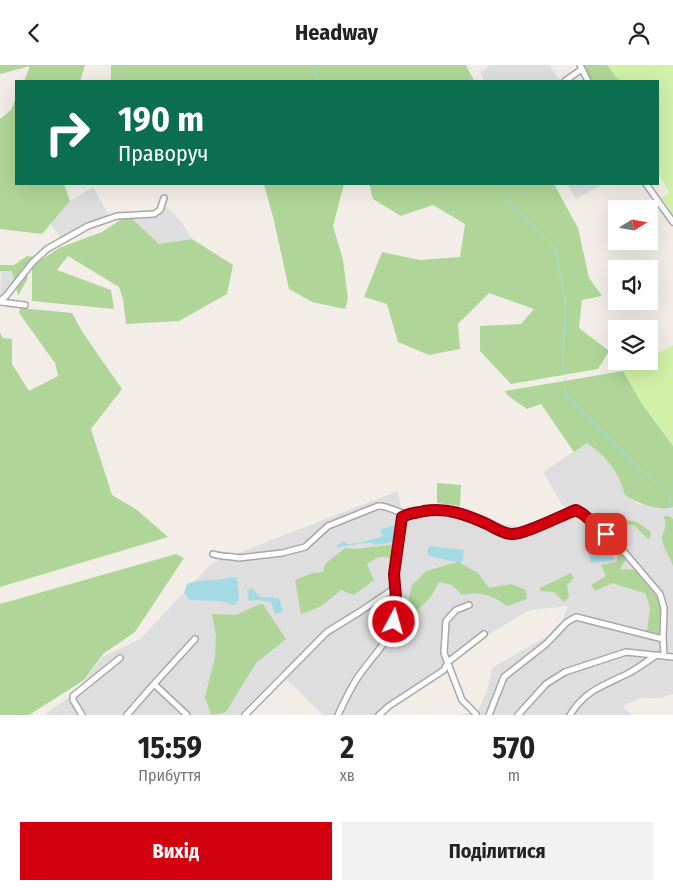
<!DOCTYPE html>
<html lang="uk">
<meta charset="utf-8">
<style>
body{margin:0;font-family:"Fira Sans Condensed",sans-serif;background:#f2f2f2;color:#222;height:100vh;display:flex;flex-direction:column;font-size:19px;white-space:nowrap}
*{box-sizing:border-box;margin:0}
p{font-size:16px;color:#767676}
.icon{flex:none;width:28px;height:28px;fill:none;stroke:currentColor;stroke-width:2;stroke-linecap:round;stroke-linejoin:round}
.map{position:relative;height:650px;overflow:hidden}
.sheet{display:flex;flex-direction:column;background:#fff;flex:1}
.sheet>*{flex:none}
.banner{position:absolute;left:15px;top:15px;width:644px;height:105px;border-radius:0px;box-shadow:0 5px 20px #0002;background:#0b6e4f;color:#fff;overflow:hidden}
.needle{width:32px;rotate:79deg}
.controls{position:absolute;left:608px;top:135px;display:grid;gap:10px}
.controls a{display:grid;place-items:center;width:50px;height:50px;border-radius:0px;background:#fff;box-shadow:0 5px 20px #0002;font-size:25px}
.pin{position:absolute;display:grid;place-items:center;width:42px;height:42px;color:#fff;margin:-21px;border-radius:10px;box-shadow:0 2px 8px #0006}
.me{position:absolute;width:55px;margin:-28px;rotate:6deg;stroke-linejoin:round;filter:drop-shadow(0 0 4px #0008)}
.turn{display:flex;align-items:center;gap:18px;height:105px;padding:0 20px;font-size:22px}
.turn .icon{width:65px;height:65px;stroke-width:2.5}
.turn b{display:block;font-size:35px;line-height:42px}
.eta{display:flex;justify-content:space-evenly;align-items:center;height:85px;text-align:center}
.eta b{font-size:30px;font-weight:700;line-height:35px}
.primary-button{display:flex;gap:10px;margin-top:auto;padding:10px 20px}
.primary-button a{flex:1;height:58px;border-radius:0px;background:#d3000f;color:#fff;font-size:20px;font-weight:700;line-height:58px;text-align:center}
.primary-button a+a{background:#f2f2f2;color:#222}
header{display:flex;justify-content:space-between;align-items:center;height:65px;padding:0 20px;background:#fff;font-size:22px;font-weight:700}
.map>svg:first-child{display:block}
.residential{fill:#dfdede}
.grass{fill:#d1f1a9}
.forest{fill:#afd698}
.water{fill:#a4dae4}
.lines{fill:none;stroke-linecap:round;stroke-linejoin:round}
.stream{stroke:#a4dae4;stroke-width:1}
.minor-casing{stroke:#a8a8a8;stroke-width:8}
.minor{stroke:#fff;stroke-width:5}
.route-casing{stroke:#89000a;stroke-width:12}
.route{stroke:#d3000f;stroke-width:9}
</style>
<header><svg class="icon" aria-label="back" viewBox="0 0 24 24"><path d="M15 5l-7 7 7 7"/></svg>Headway<svg class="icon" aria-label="person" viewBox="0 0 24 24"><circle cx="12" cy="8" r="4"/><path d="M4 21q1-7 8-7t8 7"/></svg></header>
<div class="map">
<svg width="673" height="650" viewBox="0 0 673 650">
<rect width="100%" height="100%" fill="#f2eee7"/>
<path class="residential" d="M490,0H549L560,16H485L480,8Z
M567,119H600L601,120L576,134Z
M93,122L111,154L88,161L63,175L50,159L70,136Z
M163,138L180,155L192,174L159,179L128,150L154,149Z
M1,206H12L15,218L0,236Z
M587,378L600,387L620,412L625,430L638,439L673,442V629L661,633H642L622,641L632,650H459L478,646L487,626L492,603L547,571L563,554L568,541L530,545L471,580L424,619L380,650H323L280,608L242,650H44L75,628L102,592L139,575L212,498L398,426L401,443L417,441L467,444L504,459L518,461L531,458L568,444L562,440L543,407Z"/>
<path class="grass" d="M607,0H673V149L662,133L669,127L658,108V16H619Z
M673,280V381L642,339L623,306L642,296H649V293Z"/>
<path class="forest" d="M0,0H85L80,16H24L30,1L0,9Z
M111,0H466L474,16H111Z
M582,0H607L619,16H591Z
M16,33V119H64L70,136L42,169L0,164V54L11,45Z
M264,119H344L333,161L343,195L348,234L345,244L312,237L289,224L274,156Z
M369,119H554L578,163L589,213L602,231L582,235L579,263L609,286L598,304L511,319L480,286V261L521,259L534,244L489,228L458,259L460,284L429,290L398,277L387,239L364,232L382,187L420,195L460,192L465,159L433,140L401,151L373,134Z
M128,150L159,179L192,174L233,200L227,229L179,256L126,259L123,234L119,222L68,191L57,205L111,225L114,244L32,236V201L59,183L102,167Z
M27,191L35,192L22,203L28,213L18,231L12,206H1L0,207V200H14Z
M20,243L72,248L83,268L122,324L91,364L112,430L137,445L168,472L0,522V268L3,273L12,274V299L29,326L58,311L55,298L19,248Z
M623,306L642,339L673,381V442C659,447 637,438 625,430C618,406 608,393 587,378L574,387L541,339L527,344L507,330L505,326Z
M437,418L461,420L460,441L437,438Z
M664,451H669L673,454V501C670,491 663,484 662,474C662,465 668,466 664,451Z
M609,452L637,457L651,467L649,475L634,460H627C621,468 614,461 608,456Z
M396,479L394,495C381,489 378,492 367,499L374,515L354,530L341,525L320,542L301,549L295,515L312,508L323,507L325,499L345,483L356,484Z
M614,480L626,494L620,504L635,505L658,533L663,544L660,569L647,566L650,544L646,529C635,524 624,523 613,518L595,526L591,520L606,511L601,500L617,497L618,490Z
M176,489L184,493L135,567L103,589L84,615L29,650H0V539Z
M458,497L478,508L489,523L511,519L526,525L527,534L507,541C492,530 482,526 462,530L452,520L439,517L430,533L415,547L407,541L412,520L426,506Z
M571,508L574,513L567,520L569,532L564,537L554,527L540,526V523Z
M262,538L286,574L256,598L226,647L211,650L205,632L215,592L216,570L212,549L236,550Z"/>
<path class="water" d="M396,460V476L395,477L374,480L373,478C369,477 342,481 339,483L336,481L344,476L347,479C359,479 372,475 383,471L380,465L382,464Z
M604,479L611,480L614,495L591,498L588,485Z
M430,481L464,485L463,495L460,498L429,491L427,486Z
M230,512L237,513L239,534L235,540L221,536L190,535L184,528L187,519C200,513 216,518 230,512Z
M252,523L260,532L279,533L283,547L275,549L271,537L258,535L249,536L247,526Z"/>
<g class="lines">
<path class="stream" d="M312,0L319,16
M489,119L555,183L566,240L563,280L564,307
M565,313L566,331L633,398L669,428L671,440"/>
<defs>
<path id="minor" d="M580,0L588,16
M565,16L582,4
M646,119L673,157
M0,236L6,231L32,198L47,184L88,161L117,151L154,149L160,145L164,133
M0,237L25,240
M213,489C221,492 230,491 239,493L282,488L305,482L328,461L378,441C388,440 397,448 407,449
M469,540L456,545L446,556L444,588L462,635L476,649
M82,650L73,635V631L120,593
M127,650L154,619
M187,650L154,619L195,574
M245,650L327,567L361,546L392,525L403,452L408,449L429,445L464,448L500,466L513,469L529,465L576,445L583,449L626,489L660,529L664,543L663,574L664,590
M338,650C344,637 350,624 358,612C382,577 402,570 394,522
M379,650L389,641L444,605L448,597L484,569
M489,650L504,612L546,579L567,557L576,552L663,574
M518,650L546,619L565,607L626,587L673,592
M570,650C585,626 602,621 627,609C637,604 647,596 657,590"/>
</defs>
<use href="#minor" class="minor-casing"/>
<use href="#minor" class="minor"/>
</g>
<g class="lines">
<defs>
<path id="route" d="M394,557L397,544L394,509L402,452C409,448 416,448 424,446C447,442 467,450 487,459C495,463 502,468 511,469C524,470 562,450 576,445L583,449L606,469"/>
</defs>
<use href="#route" class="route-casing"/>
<use href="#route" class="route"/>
</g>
</svg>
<div class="controls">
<a><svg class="needle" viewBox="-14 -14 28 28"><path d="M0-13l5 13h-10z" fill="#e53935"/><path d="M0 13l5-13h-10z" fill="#767676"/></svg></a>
<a><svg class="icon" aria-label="sound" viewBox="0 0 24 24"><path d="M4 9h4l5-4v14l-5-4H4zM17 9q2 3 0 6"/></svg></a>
<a><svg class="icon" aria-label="layers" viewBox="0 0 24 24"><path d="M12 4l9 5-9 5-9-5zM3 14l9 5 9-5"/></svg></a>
</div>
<div class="pin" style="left:606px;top:469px;background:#d93025"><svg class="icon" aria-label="arrive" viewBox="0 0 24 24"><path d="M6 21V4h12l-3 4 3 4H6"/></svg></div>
<svg class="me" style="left:394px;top:557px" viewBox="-20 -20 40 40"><circle r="17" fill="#d3000f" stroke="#fff" stroke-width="3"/><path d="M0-11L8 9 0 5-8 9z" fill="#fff"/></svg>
<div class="banner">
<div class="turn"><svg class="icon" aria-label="right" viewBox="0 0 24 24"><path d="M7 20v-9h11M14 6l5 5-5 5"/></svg><div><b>190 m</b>Праворуч</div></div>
</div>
</div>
<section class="sheet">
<div class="eta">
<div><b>15:59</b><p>Прибуття</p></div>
<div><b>2</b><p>хв</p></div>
<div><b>570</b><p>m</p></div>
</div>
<div class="primary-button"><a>Вихід</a><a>Поділитися</a></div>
</section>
